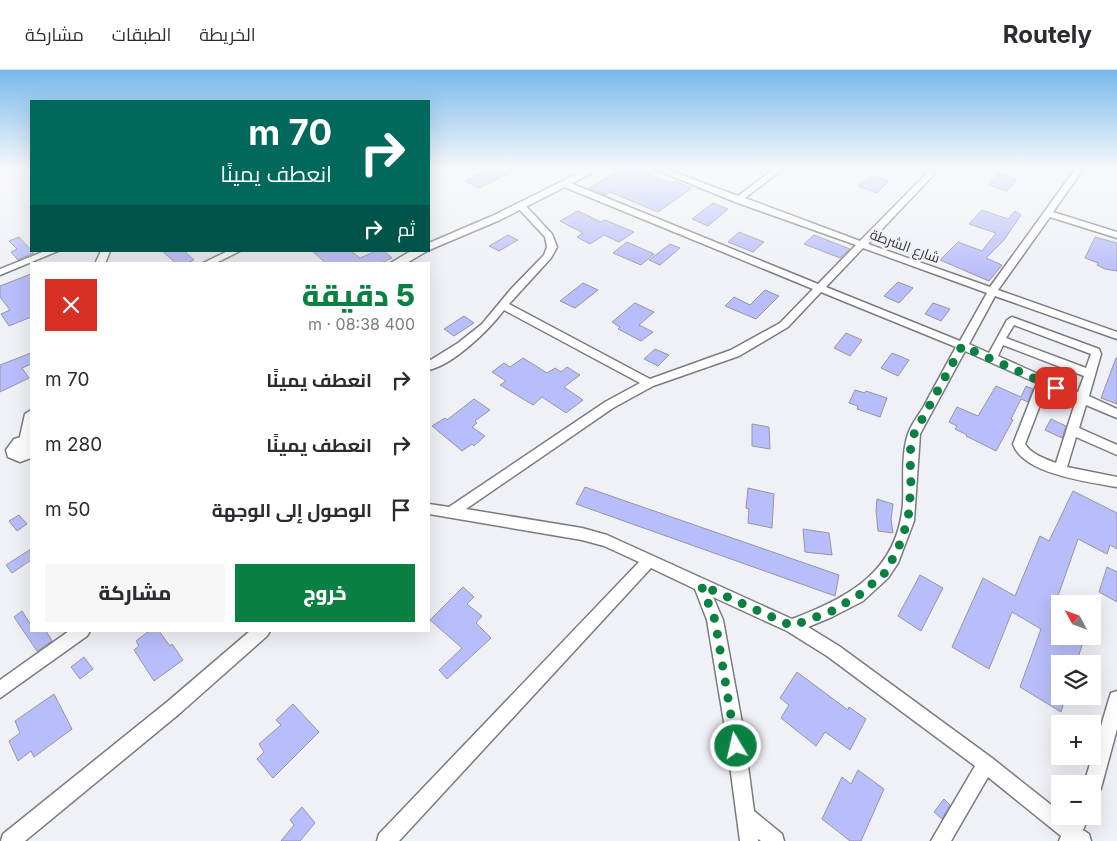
<!DOCTYPE html>
<html lang="ar">
<meta charset="utf-8">
<style>
body{margin:0;font-family:Inter,Cairo,sans-serif;background:#f7f7f7;color:#2b2b33;direction:rtl;height:100vh;display:flex;flex-direction:column;font-size:19px;white-space:nowrap}
*{box-sizing:border-box;margin:0}
p{font-size:16px;color:#7c7c81}
.icon{flex:none;width:28px;height:28px;fill:none;stroke:currentColor;stroke-width:2;stroke-linecap:round;stroke-linejoin:round}
.map{position:relative;flex:1;overflow:hidden;direction:ltr}
.side{position:absolute;left:30px;top:192px;width:400px;height:370px;display:flex;flex-direction:column;background:#fff;border-radius:0px;box-shadow:0 5px 20px #0002;direction:rtl}
.side>*{flex:none}
.banner{position:absolute;left:30px;top:30px;width:400px;height:152px;border-radius:0px;box-shadow:0 5px 20px #0002;direction:rtl;background:#00695c;color:#fff;overflow:hidden}
.needle{width:32px;rotate:311deg}
.fabs{position:absolute;left:1051px;top:525px;display:grid;gap:10px}
.fabs a{display:grid;place-items:center;width:50px;height:50px;border-radius:0px;background:#fff;box-shadow:0 5px 20px #0002;font-size:25px}
.pin{position:absolute;display:grid;place-items:center;width:42px;height:42px;color:#fff;margin:-21px;border-radius:10px;box-shadow:0 2px 8px #0006}
.me{position:absolute;width:55px;margin:-28px;rotate:351deg;stroke-linejoin:round;filter:drop-shadow(0 0 4px #0008)}
.turn{display:flex;align-items:center;gap:18px;height:105px;padding:0 15px;font-size:22px}
.turn .icon{width:65px;height:65px;stroke-width:2.5}
.turn b{display:block;font-size:35px;line-height:42px}
.then{display:flex;align-items:center;height:48px;padding:0 15px;background:#0003;gap:10px;font-size:19px}
.round{display:grid;place-items:center;flex:none;width:52px;height:52px;border-radius:0px;background:#f7f7f7}
.headline{display:flex;align-items:center;justify-content:space-between;height:85px;padding:0 15px}
h1{font-size:30px;font-weight:800;line-height:38px;color:#0b8043}
.primary-button{display:flex;gap:10px;margin-top:auto;padding:10px 15px}
.primary-button a{flex:1;height:58px;border-radius:0px;background:#0b8043;color:#fff;font-size:20px;font-weight:800;line-height:58px;text-align:center}
.primary-button a+a{background:#f7f7f7;color:#2b2b33}
ul{padding:0;list-style:none}
li{display:flex;align-items:center;gap:15px;height:65px;padding:0 15px}
li div{flex:1}
li b{display:block;font-size:19px}
li em{font-style:normal}
header{display:flex;align-items:center;gap:30px;box-sizing:border-box;height:70px;padding:0 25px;background:#fff;border-bottom:1px solid #e1e1e2}
header strong{font-size:24px}
nav{display:flex;gap:28px;margin-inline-start:auto;font-size:18px}
.map>svg:first-child{display:block}
.building{fill:#b8bdfb;stroke:#96979c}
.lines{fill:none;stroke-linecap:round;stroke-linejoin:round}
.minor-casing{stroke:#7a7b80;stroke-width:3}
.major-casing{stroke:#7a7b80;stroke-width:3}
.minor{fill:#fff;fill-rule:evenodd}
.major{fill:#fff;fill-rule:evenodd}
.route{stroke:#0b8043;stroke-width:9;stroke-dasharray:0 16.2}
.labels{text-anchor:middle;stroke-width:5;stroke-linejoin:round;paint-order:stroke}
.far-street-label{font-size:14px;fill:#38383a;stroke:#f0f1f7}
</style>
<header>
<strong>Routely</strong>
<nav><a>الخريطة</a><a>الطبقات</a><a>مشاركة</a></nav>
</header>
<div class="map">
<svg width="1117" height="771" viewBox="0 0 1117 771">
<rect width="100%" height="100%" fill="#f0f1f7"/>
<path class="building" d="M492,98H519L479,118L465,111Z
M624,98H630L671,113L675,111L692,118L658,142L610,122L606,125L589,118Z
M998,104L1017,109L1007,121L988,115Z
M871,105L889,111L877,123L858,116Z
M713,133L728,139L708,156L692,149Z
M982,140L1008,149L1015,141L1021,145L1004,170L986,188L1002,195L989,211L940,190L958,172L982,181L996,163L969,154Z
M578,141L601,152L605,150L634,162L619,172L604,165L590,174L577,167L583,163L560,151Z
M739,162L764,172L753,182L728,172Z
M508,165L518,170L499,181L489,176Z
M814,165L850,179L840,188L804,174Z
M19,167L34,183L18,190L11,182L17,179L9,171Z
M1095,167L1117,173V201L1105,199L1097,195L1098,193L1085,188Z
M627,172L654,184L641,195L613,183Z
M670,174L680,178L660,195L649,190Z
M162,181H184L194,190L185,194H177Z
M312,181H351L360,188L376,181H384L392,188L379,194H327Z
M31,204V247L9,256L1,244L10,240L0,227V216Z
M898,212L913,218L899,233L884,226Z
M583,213L598,220L575,238L560,231Z
M765,220L779,226L756,249L725,236L734,227L750,235Z
M635,233L654,242L639,255L653,262L641,271L618,259L620,257L612,252Z
M933,233L950,239L941,251L925,244Z
M464,246L474,253L454,266L444,259Z
M846,263L862,270L850,286L834,278Z
M655,279L669,285L658,296L644,289Z
M31,283V294L22,298L29,308L0,322V295Z
M892,283L909,290L898,306L881,298Z
M523,288L547,303L555,298L561,302L567,297L580,305L564,317L583,330L566,343L542,327L533,335L500,315L506,311L492,302L504,293L510,297Z
M1116,288H1117V334L1101,328Z
M996,316L1021,327L1026,316L1033,319L1028,332L1021,329L1011,349L1013,350L996,381L966,366L967,365L955,359L957,356L949,352L957,337L978,346Z
M855,320L865,323L866,321L887,328L880,347L857,339L858,336L849,333Z
M474,329L490,340L475,351L477,353L472,357L485,366L474,376L472,374L462,381L432,356L445,348L447,350Z
M1051,349L1066,356L1062,368L1045,360Z
M752,354L769,357L770,379L752,376Z
M585,417L839,505L835,526L576,434Z
M748,418L774,424L772,458L748,453L749,439L746,438Z
M1073,421L1117,443V479L1110,475L1107,484L1078,469L1051,546L1060,551V566H1085L1076,594H1060V626H1066L1061,642L1020,617L1041,559L1012,542L989,599L952,577L983,508L1015,526L1040,466L1049,471Z
M877,429L893,434L891,449L893,463L878,461L876,440Z
M19,445L27,454L17,461L9,451Z
M803,459L829,463L832,485L805,482Z
M31,479V490L12,503L6,495Z
M1107,497L1117,502V532L1099,522Z
M920,505L943,518L921,561L898,546Z
M463,517L474,527L467,534L482,546L476,553L491,568L447,609L439,600L462,578L430,550Z
M22,541L31,555V561H46L52,571L37,581L14,547Z
M149,561H159L170,576L172,574L183,590L154,611L134,580L139,576L136,571Z
M84,587L93,599L80,609L71,597Z
M797,602L848,640L849,637L866,649L850,680L825,662L816,676L781,648L789,635L780,628Z
M54,624L72,659L34,687L31,681L18,691L9,671L20,663L15,651Z
M293,634L319,662L273,708L257,689L264,682L259,674L281,655L276,650Z
M858,700L884,719L861,771H850L822,749L842,707L851,714Z
M944,729L950,735L942,749L934,742Z
M302,737L315,753L300,771H281L294,755L290,750Z"/>
<g class="lines">
<defs>
<path id="minor" d="M431,98H441L429,104V99Z
M652,98H663L738,126L775,98H784L745,128L860,171L932,98H940L868,174L990,217L1076,98H1084L1053,142L1117,162V168L1050,147L998,220L1117,262V269L995,226L969,274L989,283L1007,250L1012,247L1099,279L1101,284L1089,326L1117,339V348L1086,335L1079,358L1117,375V385L1076,367L1067,397L1117,407V417C1089,412 1023,404 1013,374L1037,313L965,281L920,364L914,451L898,493L888,508L863,531L832,547L808,557L839,576L992,688L1060,742V746H1066L1069,749L1070,746H1089L1083,760L1089,764L1091,771H1059L1061,766L988,707L951,771H931L975,696L827,586L787,561L713,527L723,550L743,658L754,741L782,764L784,771H761L758,769V771H740L725,658L707,550L695,519L651,498L399,771H377L379,764L639,492L604,476L582,470L429,444V434L449,437L605,332L640,313L504,240C489,260 454,294 429,300V291L458,273L482,254L511,219L544,185L547,177L545,167L518,138V134H524L552,164L557,177L551,188L509,234L650,309L731,280L780,253L813,219L562,116V112H568L818,214L856,175L735,132ZM863,178L987,223L960,271L826,217ZM821,222L956,277C945,297 934,317 923,338C918,346 911,355 908,364C901,385 904,411 903,433C898,501 850,527 792,549L607,465L582,458L466,439L613,338L653,316L739,286L788,257ZM1014,255L1091,284L1086,298L1006,268ZM1003,275L1084,306L1078,322L998,286ZM1047,317L1076,330L1056,393C1045,389 1031,384 1025,374Z
M45,181H58L0,205V199Z
M101,181H110L105,194H95Z
M228,181H240L214,194H201Z
M31,340V370L29,374H21L19,371L25,344Z
M69,561H90L87,566L0,628V610Z
M250,561H270L267,566L179,644L25,771H1L3,764L167,632Z
M1117,621V659L1101,718L1098,724L1092,727V714H1084L1109,629L1111,623Z"/>
<path id="major" d="M589,98H602L500,150L429,180V173L492,146Z
M411,181H427L405,194H389Z
M31,364V388L20,392L8,387L6,380L14,369Z"/>
</defs>
<use href="#minor" class="minor-casing"/>
<use href="#major" class="major-casing"/>
<use href="#minor" class="minor"/>
<use href="#major" class="major"/>
</g>
<linearGradient id="sky" x2="0" y2="1"><stop stop-color="#77b8ec"/><stop offset="0.48" stop-color="#f8f9fb"/><stop offset="1" stop-color="#f8f9fb" stop-opacity="0"/></linearGradient>
<rect width="1117" height="206" fill="url(#sky)"/>
<g class="lines">
<path class="route" d="M736,676L715,550L701,515L792,556L832,541L859,525L886,502L899,476L908,450L911,416L910,382L914,364L962,276L1056,318"/>
</g>
<g class="labels">
<g class="far-street-label">
<text transform="translate(905 176) rotate(20)" y="5">شارع الشرطة</text>
</g>
</g>
</svg>
<div class="fabs">
<a><svg class="needle" viewBox="-14 -14 28 28"><path d="M0-13l5 13h-10z" fill="#e53935"/><path d="M0 13l5-13h-10z" fill="#7c7c81"/></svg></a>
<a><svg class="icon" aria-label="layers" viewBox="0 0 24 24"><path d="M12 4l9 5-9 5-9-5zM3 14l9 5 9-5"/></svg></a>
<a>+</a>
<a>−</a>
</div>
<div class="pin" style="left:1056px;top:318px;background:#d93025"><svg class="icon" aria-label="arrive" viewBox="0 0 24 24"><path d="M6 21V4h12l-3 4 3 4H6"/></svg></div>
<svg class="me" style="left:736px;top:676px" viewBox="-20 -20 40 40"><circle r="17" fill="#0b8043" stroke="#fff" stroke-width="3"/><path d="M0-11L8 9 0 5-8 9z" fill="#fff"/></svg>
<div class="banner">
<div class="turn"><svg class="icon" aria-label="right" viewBox="0 0 24 24"><path d="M7 20v-9h11M14 6l5 5-5 5"/></svg><div><b>70 m</b>انعطف يمينًا</div></div>
<div class="then">ثم<svg class="icon" aria-label="right" viewBox="0 0 24 24"><path d="M7 20v-9h11M14 6l5 5-5 5"/></svg></div>
</div>
<section class="side">
<div class="headline"><div><h1>5 دقيقة</h1><p>400 m · 08:38</p></div><a class="round" style="background:#d93025;color:#fff"><svg class="icon" aria-label="close" viewBox="0 0 24 24"><path d="M6 6l12 12M18 6L6 18"/></svg></a></div>
<ul>
<li><svg class="icon" aria-label="right" viewBox="0 0 24 24"><path d="M7 20v-9h11M14 6l5 5-5 5"/></svg><div><b>انعطف يمينًا</b></div><em>70 m</em></li>
<li><svg class="icon" aria-label="right" viewBox="0 0 24 24"><path d="M7 20v-9h11M14 6l5 5-5 5"/></svg><div><b>انعطف يمينًا</b></div><em>280 m</em></li>
<li><svg class="icon" aria-label="arrive" viewBox="0 0 24 24"><path d="M6 21V4h12l-3 4 3 4H6"/></svg><div><b>الوصول إلى الوجهة</b></div><em>50 m</em></li>
</ul>
<div class="primary-button"><a>خروج</a><a>مشاركة</a></div>
</section>
</div>
